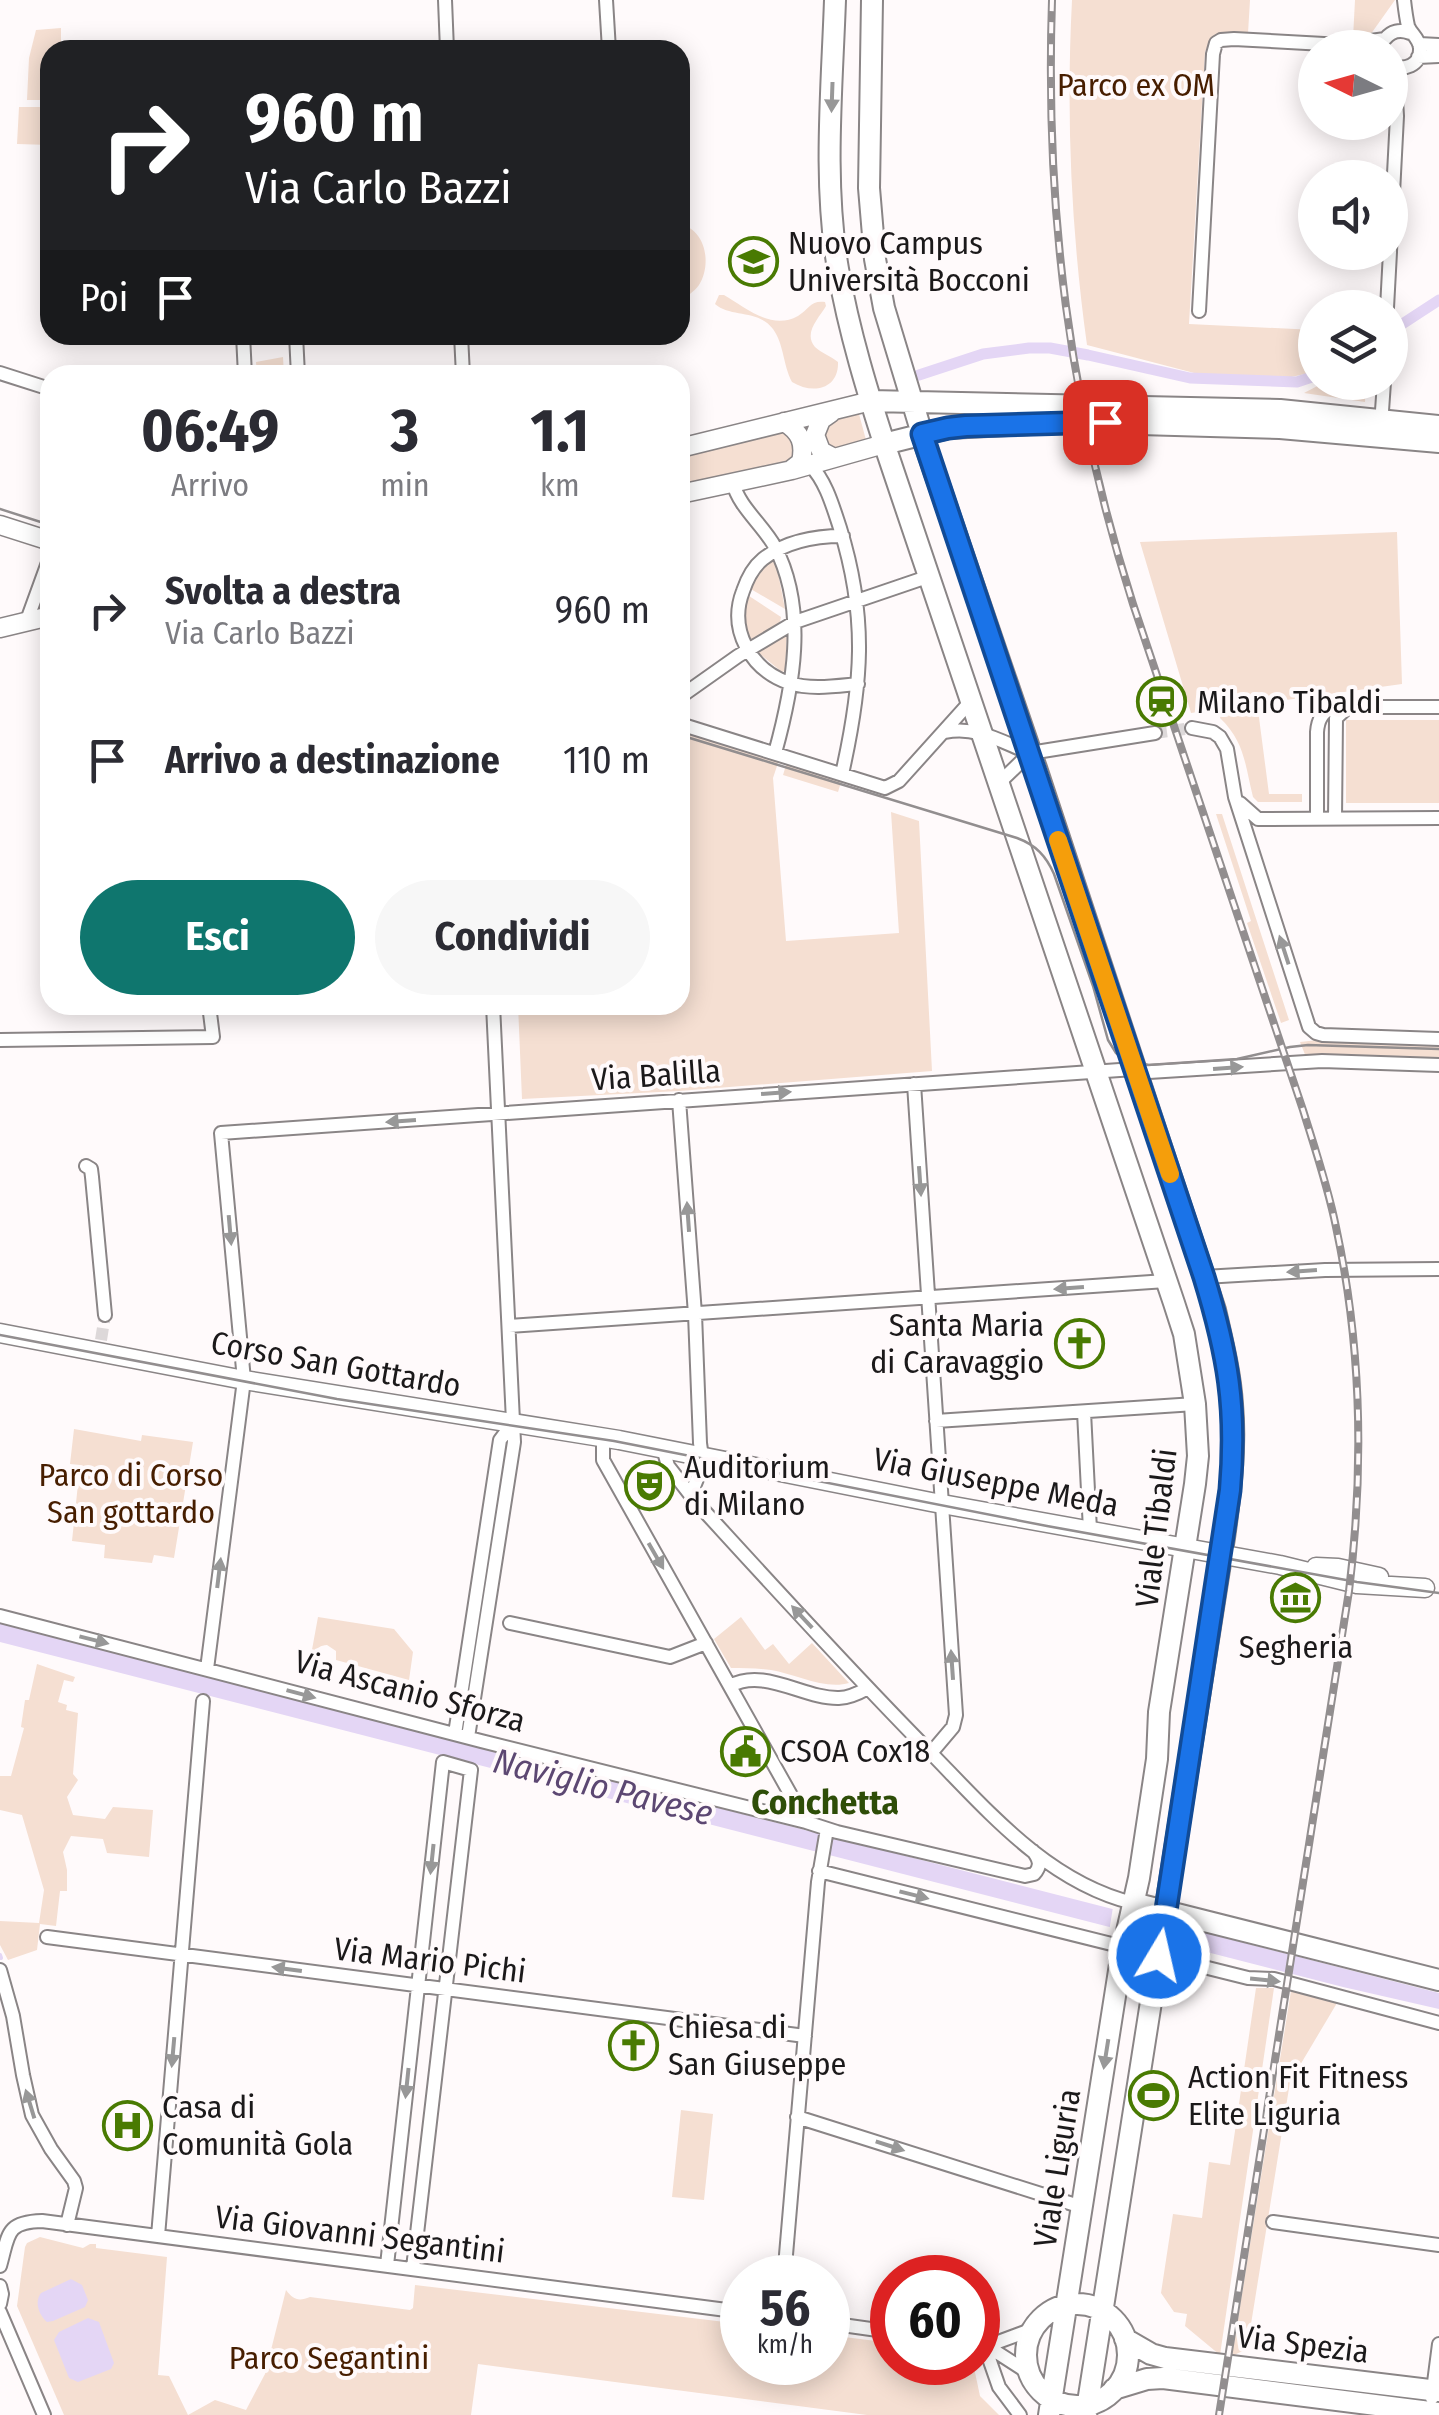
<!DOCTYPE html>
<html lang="it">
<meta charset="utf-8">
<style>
body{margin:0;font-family:"Fira Sans Condensed",sans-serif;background:#f7f7f7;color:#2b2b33;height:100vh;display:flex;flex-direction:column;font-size:38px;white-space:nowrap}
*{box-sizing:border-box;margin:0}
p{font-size:32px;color:#7c7c81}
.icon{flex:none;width:55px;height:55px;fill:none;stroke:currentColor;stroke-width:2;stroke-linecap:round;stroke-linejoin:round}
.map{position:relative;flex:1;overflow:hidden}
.drawer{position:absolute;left:40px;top:365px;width:650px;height:650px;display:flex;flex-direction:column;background:#fff;border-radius:30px;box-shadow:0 5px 25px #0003}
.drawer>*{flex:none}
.top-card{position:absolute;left:40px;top:40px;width:650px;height:305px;border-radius:30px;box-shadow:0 5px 25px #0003;background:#202124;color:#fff;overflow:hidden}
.needle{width:65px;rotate:275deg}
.tools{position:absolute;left:1298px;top:30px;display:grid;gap:20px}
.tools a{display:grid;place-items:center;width:110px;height:110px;border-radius:50%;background:#fff;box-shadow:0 5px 25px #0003;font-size:50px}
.speed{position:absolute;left:720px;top:2255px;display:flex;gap:20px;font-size:50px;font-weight:700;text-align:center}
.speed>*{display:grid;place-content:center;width:130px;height:130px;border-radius:50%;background:#fff;box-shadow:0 5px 25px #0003;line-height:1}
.speed small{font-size:25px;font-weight:400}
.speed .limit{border:15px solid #d22;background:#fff;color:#111}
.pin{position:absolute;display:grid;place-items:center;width:85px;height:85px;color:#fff;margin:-42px;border-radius:20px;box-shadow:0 5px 15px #0006}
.me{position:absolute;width:110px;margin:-55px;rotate:9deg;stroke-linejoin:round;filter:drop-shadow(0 0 8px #0008)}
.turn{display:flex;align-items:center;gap:35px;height:210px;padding:0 40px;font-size:45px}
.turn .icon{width:130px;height:130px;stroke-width:2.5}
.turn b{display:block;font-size:70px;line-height:85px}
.then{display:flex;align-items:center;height:95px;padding:0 40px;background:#0003;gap:20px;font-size:38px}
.eta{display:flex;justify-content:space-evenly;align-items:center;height:170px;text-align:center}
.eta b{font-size:60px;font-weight:700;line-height:70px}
.primary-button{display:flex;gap:20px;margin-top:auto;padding:20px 40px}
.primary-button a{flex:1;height:115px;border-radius:60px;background:#0f766e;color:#fff;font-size:40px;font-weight:700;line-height:115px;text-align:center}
.primary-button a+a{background:#f7f7f7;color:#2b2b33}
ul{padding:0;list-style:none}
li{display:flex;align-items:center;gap:30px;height:150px;padding:0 40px}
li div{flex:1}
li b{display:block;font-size:38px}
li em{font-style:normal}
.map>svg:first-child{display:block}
.green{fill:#f5dfd2}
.water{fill:#e4d6f5}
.pier{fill:#fffafb}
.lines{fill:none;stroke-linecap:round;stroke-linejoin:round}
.stream{stroke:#e4d6f5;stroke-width:4}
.canal{stroke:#e4d6f5;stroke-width:11}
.minor-tunnel{stroke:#ddd8d9;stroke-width:12;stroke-dasharray:12 6;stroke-linecap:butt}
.minor-casing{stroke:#8a8586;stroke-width:16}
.tertiary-casing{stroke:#8a8586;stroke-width:21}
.secondary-casing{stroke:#8a8586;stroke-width:21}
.primary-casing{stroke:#8a8586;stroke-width:24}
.minor{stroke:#fff;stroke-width:12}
.tertiary{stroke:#fff;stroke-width:18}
.secondary{stroke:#fff;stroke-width:18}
.primary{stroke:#fff;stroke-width:20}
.tram{stroke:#928e8f;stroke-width:2.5}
.rail-casing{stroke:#928e8f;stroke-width:8}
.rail{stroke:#fffafb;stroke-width:4;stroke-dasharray:11;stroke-linecap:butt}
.oneway{fill:#989898}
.route-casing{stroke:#114b97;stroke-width:25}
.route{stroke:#1a73e8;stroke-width:18}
.slow{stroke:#f59e0b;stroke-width:18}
.labels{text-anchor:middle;stroke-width:8;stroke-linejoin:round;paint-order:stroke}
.park-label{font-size:32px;fill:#471e00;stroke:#fffafb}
.poi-label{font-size:32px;fill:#1b191a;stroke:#fffafb;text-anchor:start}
.street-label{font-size:32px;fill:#1b191a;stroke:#fffafb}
.water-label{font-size:35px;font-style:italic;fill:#5c4772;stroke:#fffafb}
.neighbourhood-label{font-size:35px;font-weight:bold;fill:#2e4d08;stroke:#fffafb}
</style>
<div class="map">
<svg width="1439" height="2415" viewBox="0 0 1439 2415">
<rect width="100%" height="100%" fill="#fffafb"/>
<path class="green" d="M1072,0H1250L1248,33C1229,33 1213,31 1205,52L1189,324L1315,330V372L1291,377L1198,374L1087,345C1071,230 1066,116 1072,0Z
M1355,0H1395L1368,38H1353Z
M61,28V50H50V96L48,100H27L29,58L36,30Z
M19,107H48L50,145L17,144Z
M680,224C706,230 712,264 699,285C694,292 687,296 680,301Z
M719,295H724C745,307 771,331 798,316C809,309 811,300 825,302L826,306C819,318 803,333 815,347C821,353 831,356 838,362C839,389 813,395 792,382C783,365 784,344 773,329C758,309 731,318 715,304Z
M283,357L284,375H257L256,362Z
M1325,382L1366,383L1365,402L1304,393Z
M859,414L866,440L834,449L827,447L821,431L829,422Z
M786,430L794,434L795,459L680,486V455Z
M1397,532L1402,684L1191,713L1140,542Z
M775,557L785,609L749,588L754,574Z
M746,594L781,617L780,622L748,643L742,619Z
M787,633L785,671L782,672L756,651Z
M1258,710L1269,794H1302V802H1258L1253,797C1245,765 1245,742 1220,718L1221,715Z
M1439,720V803H1346V720Z
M680,730L779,760L773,778L786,941L899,933L891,812L919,821L932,1071L679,1091L522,1099L518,1005H680Z
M787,762L842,779L838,792L783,775Z
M1216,814H1222L1289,1020L1281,1023L1247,923L1251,921Z
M1318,1040L1439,1043V1061L1306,1057L1300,1042Z
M74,1429L141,1441L142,1435L193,1442L174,1558L154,1555L152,1563L104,1558L105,1545L72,1541L80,1465L70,1464Z
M318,1617L394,1629L413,1652L409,1680L336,1660V1651L327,1645C314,1646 313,1655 309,1666Z
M741,1617L765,1650L773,1644L789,1664L812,1643L849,1683C825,1690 795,1674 771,1670C757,1668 744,1668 731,1668L714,1639Z
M37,1664L75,1677L73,1682L64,1680L58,1702L67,1705L66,1710L78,1713L73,1774L78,1780L67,1797L73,1815L105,1819L113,1807L153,1810L149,1857L107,1853L103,1839L71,1836L63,1852L67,1870V1891H60L56,1926L40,1924L37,1950L8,1960L0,1945V1921L39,1923L44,1890L22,1815L0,1810V1776H11L24,1728L21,1727L25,1700H29Z
M1256,1988H1274L1220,2355L1185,2326L1187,2314L1174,2312L1161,2293L1173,2214L1202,2218L1209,2162L1230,2165Z
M1291,1991L1337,2003L1290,2082L1247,2349L1232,2356Z
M681,2110L713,2114L704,2200L672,2197Z
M40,2237L83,2248L90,2244H96V2248L167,2257L158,2375L169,2376L188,2415H64L17,2306L25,2247L27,2243Z
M415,2285L742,2324V2362H828V2335L892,2343V2362L973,2363L980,2396L999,2415H867L478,2364L471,2415H188L215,2400L246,2410L265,2374L286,2290C293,2299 298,2302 310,2297L410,2310L413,2308Z"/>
<path class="water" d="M0,1623L1439,1993V2009L1343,1987L0,1642Z
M71,2279L82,2285L88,2300L85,2307L53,2321L47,2322C39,2315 34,2302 41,2293Z
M88,2318L99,2322L114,2363L111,2369L78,2382L69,2378L54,2340L59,2332Z"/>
<path class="pier" d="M1113,1907L1178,1923L1173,1949L1109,1932Z"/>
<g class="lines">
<path class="stream" d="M0,1955L1,1958"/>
<path class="canal" d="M1390,332L1439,300
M919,375L983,354L1029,348H1050L1088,355L1190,378L1297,382L1315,376"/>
<path class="minor-tunnel" d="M1155,733L1192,728
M101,1340L105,1315"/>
<defs>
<path id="minor" d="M445,0L447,50
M606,0L609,50
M1419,44L1439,45
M1418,57L1439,56
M1390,65C1404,71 1421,66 1420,48C1419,38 1411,34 1408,26C1406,17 1405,9 1404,0
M1390,251L1397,116L1394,67
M1387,308L1390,252
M1199,311L1213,54L1216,43L1221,40L1234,39L1342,45L1385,39C1391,31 1400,29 1410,33
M243,335L245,375
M296,335L298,375
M461,335L463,375
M0,373L50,389
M1381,425L1384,382
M810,465C826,481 833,507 840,528C868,618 862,685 842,774
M733,483C739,507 763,525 775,547C808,610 793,688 775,753
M843,536C814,536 786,541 763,559C752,568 747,579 743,591C728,630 751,670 789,683C811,690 836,686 858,684
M26,623L50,557
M680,697L738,656L795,622L930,576
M680,724L885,788L899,781L971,701
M1192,728L1213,732L1220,737L1227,749L1235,797L1309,1027L1316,1033L1323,1035L1439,1039
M945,732C975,725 1002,742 1030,753
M1030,753L1155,733
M999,783L1030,753
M1240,803L1258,819L1439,818
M1317,819V732C1318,719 1322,713 1333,707H1439
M1335,819L1336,718L1348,707
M0,1040L213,1037L209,1005
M914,1084L956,1715L953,1727L931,1753
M679,1100L695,1314L700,1443L703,1464L693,1489L694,1499
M86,1166L91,1169L92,1177L105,1315
M1204,1277L1325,1270L1439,1269
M509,1326L1166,1281
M1084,1412L1090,1530
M936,1421L1195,1404
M603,1437V1460L806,1822
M663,1448L668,1466L696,1502C772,1585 848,1669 927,1749C987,1810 1047,1882 1133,1903
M0,1616L481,1741L806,1822L837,1832L1025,1876L1034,1874C1042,1866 1039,1859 1033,1851
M510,1623L670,1657L706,1643
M207,1669L244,1380L221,1133L1134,1069L1149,1072L1322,1061L1439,1065
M730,1686C764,1667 804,1699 839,1698C849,1698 859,1693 868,1688
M455,1734L500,1440L512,1424
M468,1737L514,1442L493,1005
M819,1871L1248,1978L1274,1979L1439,2023
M47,1937L805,2036
M0,1970L13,2016L23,2075L32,2115L51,2149L74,2181L76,2188L67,2225
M797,2117L1082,2207
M1273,2222L1439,2245
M158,2236L203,1701
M387,2265L443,1762L471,1770L413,2268
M0,2266C9,2235 5,2222 42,2221L742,2312
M784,2278L818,1882L827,1829
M0,2286L2,2294L0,2304
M0,2312L44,2415
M828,2323L892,2332
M978,2344L998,2342L1033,2329
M984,2344L999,2387L1020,2415
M984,2344L1029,2373
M1432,2398L1439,2344"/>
<path id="tertiary" d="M0,1333L244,1380L619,1440L931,1502L1280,1565L1357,1584L1425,1588
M1316,1567L1338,1568L1379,1577"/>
<path id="secondary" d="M831,413L821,420L815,435L821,451L834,458
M784,422C801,432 805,444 801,462L792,469
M680,448L871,401
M680,494L792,470L884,444
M0,525L50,541
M0,628L50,616"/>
<path id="primary" d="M835,0C832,88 823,181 838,269C849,332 868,394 888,455L1174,1303L1184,1334L1195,1404L1198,1456L1195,1484L1159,1712L1157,1759L1139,1878L1121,1958L1049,2415
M872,0L869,188L875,259L884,308L926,447L1036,768L1215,1310C1222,1341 1230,1372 1232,1404C1236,1449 1230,1494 1224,1538L1086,2415
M871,401L1280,410L1439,426
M884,444L948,428L1069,422L1280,428L1439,442
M1133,1903L1439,1980
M1026 2355a51 51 0 1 1 102 0a51 51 0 1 1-102 0Z
M1125,2339L1151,2354L1165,2358L1439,2391
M1114,2389L1147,2379L1163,2378L1439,2413"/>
</defs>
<use href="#minor" class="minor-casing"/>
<use href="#tertiary" class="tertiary-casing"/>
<use href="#secondary" class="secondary-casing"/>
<use href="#primary" class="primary-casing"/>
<use href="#minor" class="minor"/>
<use href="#tertiary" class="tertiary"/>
<use href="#secondary" class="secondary"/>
<use href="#primary" class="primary"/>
<path class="tram" d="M0,509L50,525
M680,735L1017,838C1036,845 1046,856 1054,874L1093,986L1108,1040L1116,1053L1126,1061L1148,1065L1237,1059L1290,1047L1308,1045L1439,1049
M0,1335L337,1399L614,1441L1047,1526L1357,1582L1439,1593"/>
<defs>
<path id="rail" d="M1052,0C1045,211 1069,403 1133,604L1303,1110C1315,1149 1328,1187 1336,1227C1362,1348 1364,1469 1349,1591L1219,2415"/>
</defs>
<use href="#rail" class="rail-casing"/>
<use href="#rail" class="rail"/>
</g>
<defs><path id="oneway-solid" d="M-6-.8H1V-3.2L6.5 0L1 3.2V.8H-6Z" transform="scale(2.5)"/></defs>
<g class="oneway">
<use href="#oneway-solid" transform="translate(832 97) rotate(92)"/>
<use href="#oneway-solid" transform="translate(1284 950) rotate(-108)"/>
<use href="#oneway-solid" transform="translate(1228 1068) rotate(-4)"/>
<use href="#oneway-solid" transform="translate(776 1093) rotate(-4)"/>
<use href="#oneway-solid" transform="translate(401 1121) rotate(176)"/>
<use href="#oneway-solid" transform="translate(920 1181) rotate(86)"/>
<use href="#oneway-solid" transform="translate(688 1217) rotate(-94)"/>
<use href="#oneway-solid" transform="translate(230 1230) rotate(85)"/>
<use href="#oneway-solid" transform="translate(1302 1271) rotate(176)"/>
<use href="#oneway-solid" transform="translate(1069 1288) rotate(176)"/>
<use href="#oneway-solid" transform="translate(656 1556) rotate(60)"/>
<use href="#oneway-solid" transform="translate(219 1573) rotate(-83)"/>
<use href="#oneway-solid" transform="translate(802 1617) rotate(-133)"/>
<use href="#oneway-solid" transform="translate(94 1640) rotate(14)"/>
<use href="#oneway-solid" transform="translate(952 1665) rotate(-94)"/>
<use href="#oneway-solid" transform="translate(301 1694) rotate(15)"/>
<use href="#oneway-solid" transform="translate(432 1859) rotate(96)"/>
<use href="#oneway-solid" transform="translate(914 1895) rotate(14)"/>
<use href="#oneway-solid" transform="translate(287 1969) rotate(-172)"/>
<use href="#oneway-solid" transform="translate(1265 1980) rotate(6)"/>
<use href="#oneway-solid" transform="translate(173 2052) rotate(95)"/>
<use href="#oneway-solid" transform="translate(1106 2054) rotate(99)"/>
<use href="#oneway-solid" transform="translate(407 2083) rotate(96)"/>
<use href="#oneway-solid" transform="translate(30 2104) rotate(-107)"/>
<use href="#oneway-solid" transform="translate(890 2146) rotate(18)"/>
</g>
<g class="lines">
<defs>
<path id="route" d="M1105,422L966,426L948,428L922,434L1204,1277C1228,1355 1237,1408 1230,1490L1159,1956"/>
</defs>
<use href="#route" class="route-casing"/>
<use href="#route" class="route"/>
<path class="slow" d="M1058,840L1170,1174"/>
</g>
<defs>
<symbol id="university-ring" viewBox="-11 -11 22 22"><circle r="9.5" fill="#fffafb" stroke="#497a02" stroke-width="1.5"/><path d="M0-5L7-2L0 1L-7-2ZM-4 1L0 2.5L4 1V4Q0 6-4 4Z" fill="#497a02"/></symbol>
<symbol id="station-ring" viewBox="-11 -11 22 22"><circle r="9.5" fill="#fffafb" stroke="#497a02" stroke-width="1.5"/><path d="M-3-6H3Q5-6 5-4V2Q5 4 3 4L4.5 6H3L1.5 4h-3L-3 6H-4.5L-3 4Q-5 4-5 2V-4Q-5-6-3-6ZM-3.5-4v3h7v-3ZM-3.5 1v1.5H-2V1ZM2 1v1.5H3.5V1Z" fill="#497a02"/></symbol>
<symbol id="church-ring" viewBox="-11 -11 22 22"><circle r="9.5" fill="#fffafb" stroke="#497a02" stroke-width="1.5"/><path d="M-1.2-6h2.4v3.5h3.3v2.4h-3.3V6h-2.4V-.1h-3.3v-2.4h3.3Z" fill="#497a02"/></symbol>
<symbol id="theatre-ring" viewBox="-11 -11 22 22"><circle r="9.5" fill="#fffafb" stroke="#497a02" stroke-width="1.5"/><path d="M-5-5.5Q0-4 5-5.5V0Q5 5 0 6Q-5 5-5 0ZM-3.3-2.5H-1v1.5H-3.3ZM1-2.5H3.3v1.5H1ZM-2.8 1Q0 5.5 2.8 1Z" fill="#497a02"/></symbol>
<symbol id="museum-ring" viewBox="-11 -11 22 22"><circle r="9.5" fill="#fffafb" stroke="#497a02" stroke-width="1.5"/><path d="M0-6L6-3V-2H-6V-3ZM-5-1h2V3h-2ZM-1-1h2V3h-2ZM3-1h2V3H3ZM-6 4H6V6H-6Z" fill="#497a02"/></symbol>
<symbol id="civic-ring" viewBox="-11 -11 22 22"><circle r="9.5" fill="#fffafb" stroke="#497a02" stroke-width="1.5"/><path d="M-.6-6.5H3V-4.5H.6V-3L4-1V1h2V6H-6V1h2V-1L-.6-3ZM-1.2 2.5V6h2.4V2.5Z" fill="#497a02"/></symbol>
<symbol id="stadium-ring" viewBox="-11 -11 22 22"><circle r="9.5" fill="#fffafb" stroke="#497a02" stroke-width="1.5"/><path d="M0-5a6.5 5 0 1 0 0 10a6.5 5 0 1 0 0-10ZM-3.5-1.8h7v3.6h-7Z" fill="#497a02"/></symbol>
<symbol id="hospital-ring" viewBox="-11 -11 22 22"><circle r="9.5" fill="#fffafb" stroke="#497a02" stroke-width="1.5"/><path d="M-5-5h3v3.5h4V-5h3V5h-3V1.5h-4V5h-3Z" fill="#497a02"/></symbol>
</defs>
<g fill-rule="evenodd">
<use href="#university-ring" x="726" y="234" width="55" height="55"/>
<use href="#station-ring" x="1134" y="674" width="55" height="55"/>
<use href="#church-ring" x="1052" y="1316" width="55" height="55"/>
<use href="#theatre-ring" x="622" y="1458" width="55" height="55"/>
<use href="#museum-ring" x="1268" y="1570" width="55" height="55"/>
<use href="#civic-ring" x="718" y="1724" width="55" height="55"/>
<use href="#church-ring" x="606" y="2018" width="55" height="55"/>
<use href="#stadium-ring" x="1126" y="2068" width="55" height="55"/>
<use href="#hospital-ring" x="100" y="2098" width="55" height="55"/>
</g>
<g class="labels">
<g class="park-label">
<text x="1136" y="96">Parco ex OM</text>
<text x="131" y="1486">Parco di Corso<tspan x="131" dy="37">San gottardo</tspan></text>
<text x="329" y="2369">Parco Segantini</text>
</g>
<g class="poi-label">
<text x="788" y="254">Nuovo Campus<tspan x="788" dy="37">Università Bocconi</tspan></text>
<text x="1197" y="713">Milano Tibaldi</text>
<text x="1044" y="1336" text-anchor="end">Santa Maria<tspan x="1044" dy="37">di Caravaggio</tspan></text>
<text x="684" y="1478">Auditorium<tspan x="684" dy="37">di Milano</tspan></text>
<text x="1296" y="1658" text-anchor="middle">Segheria</text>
<text x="780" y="1762">CSOA Cox18</text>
<text x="668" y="2038">Chiesa di<tspan x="668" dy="37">San Giuseppe</tspan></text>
<text x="1188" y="2088">Action Fit Fitness<tspan x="1188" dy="37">Elite Liguria</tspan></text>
<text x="162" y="2118">Casa di<tspan x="162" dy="37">Comunità Gola</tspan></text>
</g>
<g class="street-label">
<text transform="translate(656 1075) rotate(-4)" y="11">Via Balilla</text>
<text transform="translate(336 1364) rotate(10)" y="11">Corso San Gottardo</text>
<text transform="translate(996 1482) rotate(11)" y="11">Via Giuseppe Meda</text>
<text transform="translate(1156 1528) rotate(-83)" y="11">Viale Tibaldi</text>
<text transform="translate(410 1691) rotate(15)" y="11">Via Ascanio Sforza</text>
<text transform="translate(430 1960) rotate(7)" y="11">Via Mario Pichi</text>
<text transform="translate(1057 2168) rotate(-81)" y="11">Viale Liguria</text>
<text transform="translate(360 2234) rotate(7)" y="11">Via Giovanni Segantini</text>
<text transform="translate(1303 2344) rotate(7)" y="11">Via Spezia</text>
</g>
<g class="water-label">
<text transform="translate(603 1787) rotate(14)" y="12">Naviglio Pavese</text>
</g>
<g class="neighbourhood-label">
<text x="825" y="1814">Conchetta</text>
</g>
</g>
</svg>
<div class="tools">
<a><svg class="needle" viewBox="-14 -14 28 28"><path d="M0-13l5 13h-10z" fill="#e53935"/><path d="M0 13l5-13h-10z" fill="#7c7c81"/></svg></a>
<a><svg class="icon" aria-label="sound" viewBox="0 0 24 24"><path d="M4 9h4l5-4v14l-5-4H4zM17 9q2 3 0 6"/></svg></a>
<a><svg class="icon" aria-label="layers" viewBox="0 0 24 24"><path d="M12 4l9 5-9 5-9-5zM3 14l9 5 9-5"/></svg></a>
</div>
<div class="speed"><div>56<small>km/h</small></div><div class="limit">60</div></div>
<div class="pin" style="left:1105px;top:422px;background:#d93025"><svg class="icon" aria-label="arrive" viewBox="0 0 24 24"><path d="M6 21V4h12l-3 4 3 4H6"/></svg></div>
<svg class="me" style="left:1159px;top:1956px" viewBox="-20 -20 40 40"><circle r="17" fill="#1a73e8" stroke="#fff" stroke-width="3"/><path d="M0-11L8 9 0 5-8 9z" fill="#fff"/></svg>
<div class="top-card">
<div class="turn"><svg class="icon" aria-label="right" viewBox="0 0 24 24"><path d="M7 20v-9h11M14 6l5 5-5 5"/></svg><div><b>960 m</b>Via Carlo Bazzi</div></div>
<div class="then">Poi<svg class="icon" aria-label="arrive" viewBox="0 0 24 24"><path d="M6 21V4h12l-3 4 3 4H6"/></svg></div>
</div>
<section class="drawer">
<div class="eta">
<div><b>06:49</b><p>Arrivo</p></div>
<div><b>3</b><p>min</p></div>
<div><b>1.1</b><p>km</p></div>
</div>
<ul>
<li><svg class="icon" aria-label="right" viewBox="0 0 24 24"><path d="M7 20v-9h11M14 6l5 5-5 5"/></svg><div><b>Svolta a destra</b><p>Via Carlo Bazzi</p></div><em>960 m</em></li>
<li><svg class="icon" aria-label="arrive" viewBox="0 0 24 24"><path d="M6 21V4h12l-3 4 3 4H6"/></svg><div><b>Arrivo a destinazione</b></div><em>110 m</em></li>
</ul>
<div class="primary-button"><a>Esci</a><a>Condividi</a></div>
</section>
</div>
